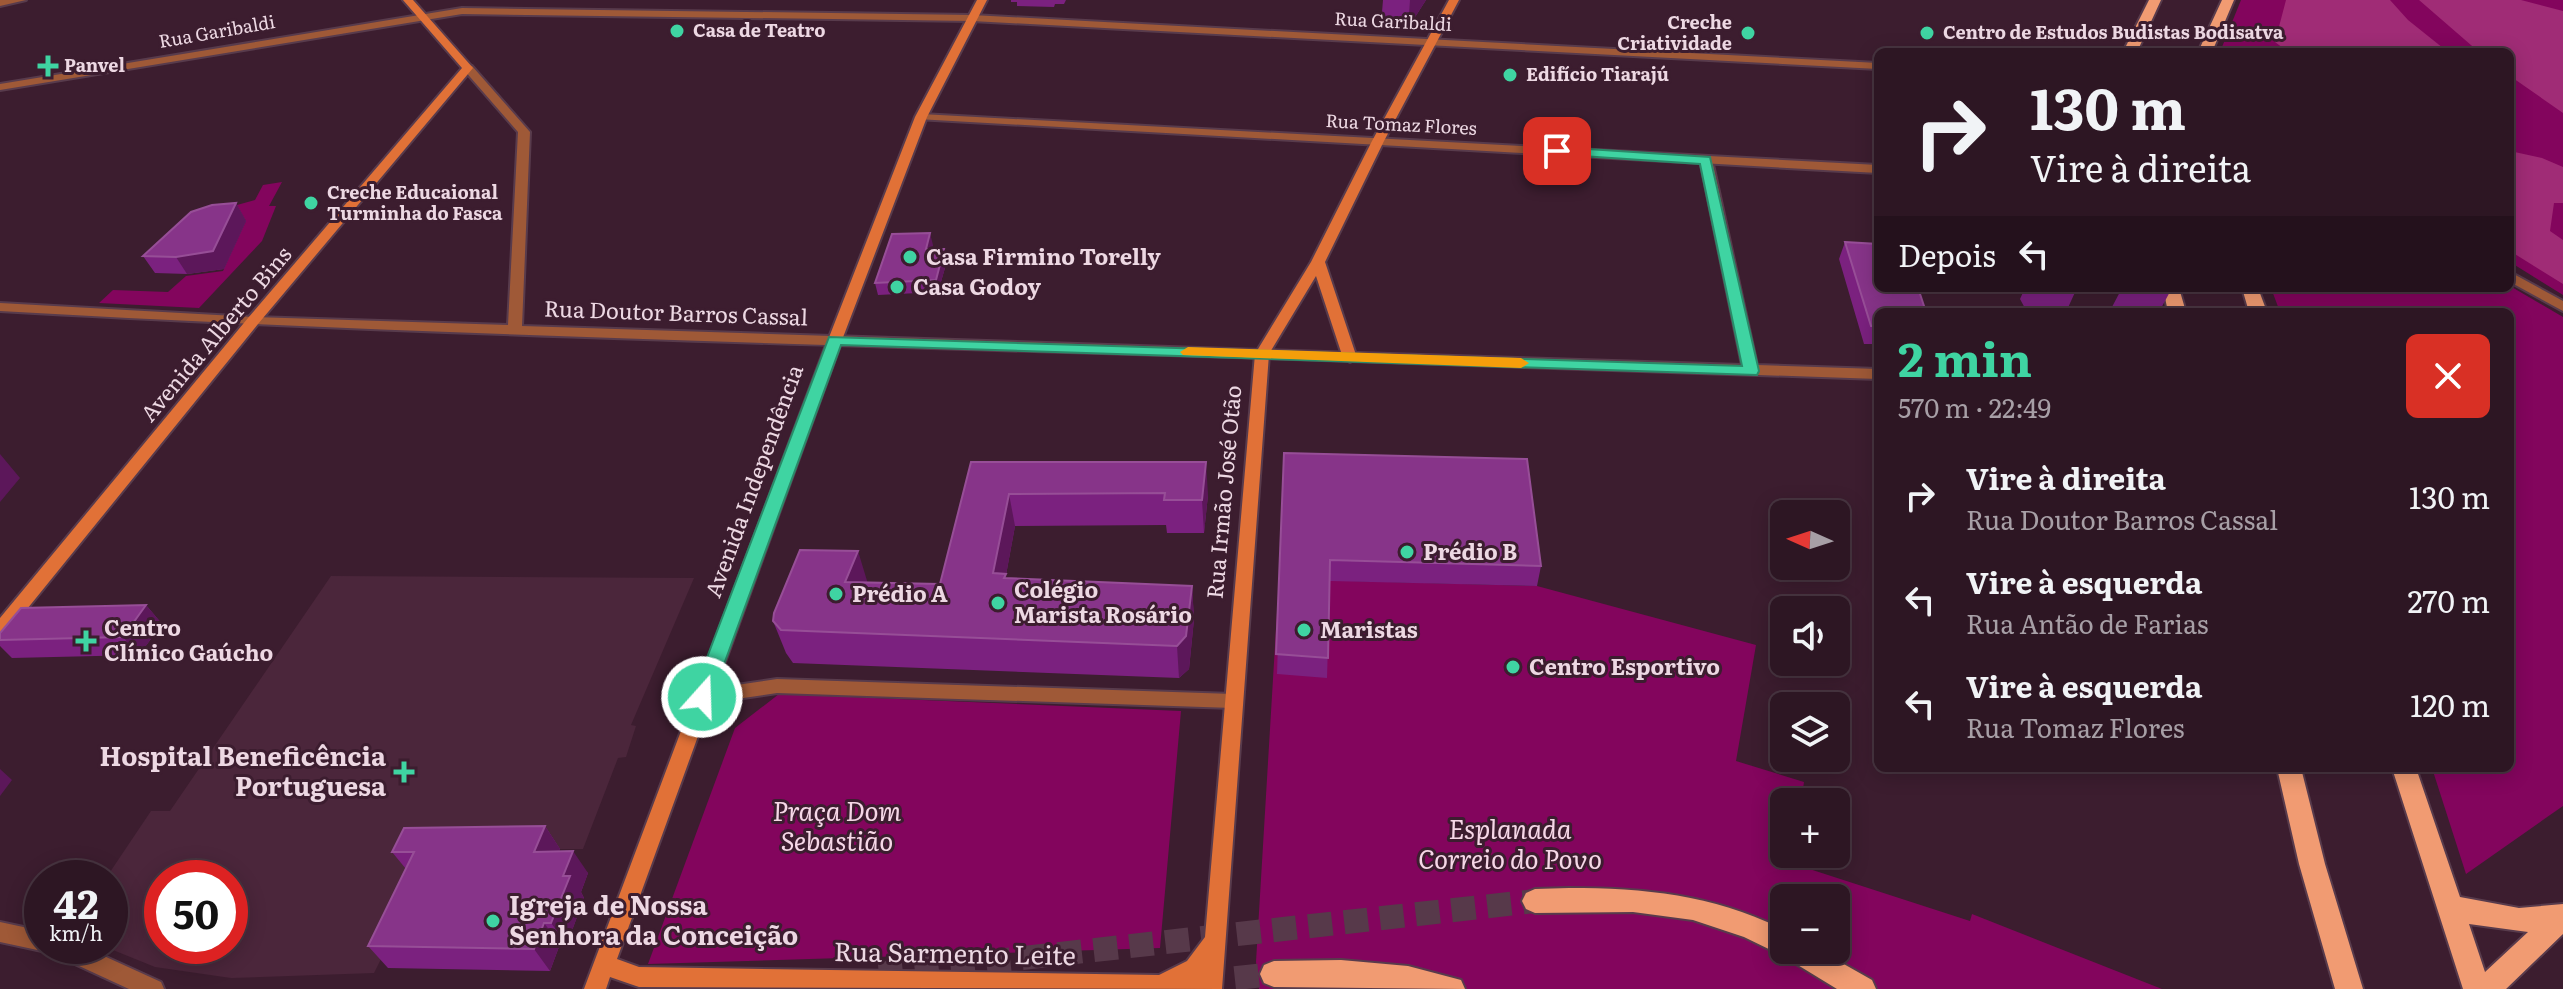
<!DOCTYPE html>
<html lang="pt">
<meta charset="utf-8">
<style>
body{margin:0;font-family:Literata,serif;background:#351f2b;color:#f1f3f6;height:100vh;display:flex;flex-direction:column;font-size:30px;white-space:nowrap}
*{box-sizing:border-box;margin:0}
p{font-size:26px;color:#a79fa6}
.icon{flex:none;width:44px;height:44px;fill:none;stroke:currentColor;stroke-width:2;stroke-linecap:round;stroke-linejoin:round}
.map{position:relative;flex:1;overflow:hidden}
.side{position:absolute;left:1874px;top:308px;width:640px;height:464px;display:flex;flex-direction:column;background:#2d1623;border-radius:12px;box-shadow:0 4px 20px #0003,0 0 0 2px #483541}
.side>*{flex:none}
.guide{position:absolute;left:1874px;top:48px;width:640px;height:244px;border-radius:12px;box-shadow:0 4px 20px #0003,0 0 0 2px #483541;background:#2d1623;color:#f1f3f6;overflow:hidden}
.needle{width:52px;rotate:273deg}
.buttons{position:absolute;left:1770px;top:500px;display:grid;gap:16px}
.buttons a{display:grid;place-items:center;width:80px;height:80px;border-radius:12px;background:#2d1623;box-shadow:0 4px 20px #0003,0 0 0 2px #483541;font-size:40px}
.speed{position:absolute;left:24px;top:860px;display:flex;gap:16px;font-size:40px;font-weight:700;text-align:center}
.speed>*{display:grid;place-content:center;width:104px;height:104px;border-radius:50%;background:#2d1623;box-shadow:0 4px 20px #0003,0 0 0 2px #483541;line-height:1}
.speed small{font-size:20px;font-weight:400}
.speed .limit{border:12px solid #d22;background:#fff;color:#111}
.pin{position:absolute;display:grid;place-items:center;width:68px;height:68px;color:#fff;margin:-34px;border-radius:16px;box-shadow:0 4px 12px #0006}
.me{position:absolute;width:88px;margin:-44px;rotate:20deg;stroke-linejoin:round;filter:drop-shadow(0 0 6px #0008)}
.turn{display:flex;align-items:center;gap:28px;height:168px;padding:0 24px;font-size:36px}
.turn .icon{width:104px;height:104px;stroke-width:2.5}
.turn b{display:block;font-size:56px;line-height:68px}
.then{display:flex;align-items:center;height:76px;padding:0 24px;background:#0003;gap:16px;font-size:30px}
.round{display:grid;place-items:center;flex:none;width:84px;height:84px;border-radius:12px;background:#351f2b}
.overview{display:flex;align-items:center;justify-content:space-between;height:136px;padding:0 24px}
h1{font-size:48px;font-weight:700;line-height:60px;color:#3fd4a2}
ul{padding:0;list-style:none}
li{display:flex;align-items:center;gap:24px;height:104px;padding:0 24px}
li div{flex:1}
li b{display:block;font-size:30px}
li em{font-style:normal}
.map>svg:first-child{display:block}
.built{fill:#4b263b;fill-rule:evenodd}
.green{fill:#83055d;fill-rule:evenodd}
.forest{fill:#a02c76}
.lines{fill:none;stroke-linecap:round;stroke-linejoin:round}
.primary-tunnel{stroke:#57394a;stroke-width:24;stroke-dasharray:24 12;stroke-linecap:butt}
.minor-casing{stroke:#583b4c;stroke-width:4}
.tertiary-casing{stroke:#583b4c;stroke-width:4}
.secondary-casing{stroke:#583b4c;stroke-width:4}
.primary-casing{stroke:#583b4c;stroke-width:4}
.minor{fill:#9f5937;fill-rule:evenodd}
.tertiary{fill:#9f5937;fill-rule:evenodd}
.secondary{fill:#e17137;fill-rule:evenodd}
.primary{fill:#f19b72;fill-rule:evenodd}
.wall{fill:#7b217f}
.shaded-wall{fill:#5c175a}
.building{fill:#873489;stroke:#974e97;stroke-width:2}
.route{fill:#3fd4a2;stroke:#298a69;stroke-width:2}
.slow{fill:#f59e0b}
.poi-dot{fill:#3fd4a2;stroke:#3c1d2f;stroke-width:3}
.labels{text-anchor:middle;stroke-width:6;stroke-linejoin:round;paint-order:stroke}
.far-street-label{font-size:18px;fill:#edd8e3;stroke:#3c1d2f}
.far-poi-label{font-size:18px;font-weight:bold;fill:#edd8e3;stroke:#3c1d2f;text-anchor:start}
.poi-label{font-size:22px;font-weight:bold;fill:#edd8e3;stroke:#3c1d2f;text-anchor:start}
.street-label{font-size:22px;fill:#edd8e3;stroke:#3c1d2f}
.near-poi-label{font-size:26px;font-weight:bold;fill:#edd8e3;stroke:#3c1d2f;text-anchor:end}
.near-park-label{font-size:26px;font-style:italic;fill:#f6d7e7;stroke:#3c1d2f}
.near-street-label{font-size:26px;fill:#edd8e3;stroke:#3c1d2f}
</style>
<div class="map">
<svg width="2563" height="989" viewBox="0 0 2563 989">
<rect width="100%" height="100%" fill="#3c1d2f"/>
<path class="built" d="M331,576L694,578L631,725L636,726L626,757L618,758L583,849H555L400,921L374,973L231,978L155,967L108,948L105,946H110V878H106L151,811H170ZM162,878H230V946H162Z"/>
<path class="green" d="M2241,0H2563V295L2510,262V52H2220Z
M282,182L269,206H276L262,241L199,308L99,303L113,290L168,292L186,276L223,271L246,221L237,205L255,200L263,185Z
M2510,286L2563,317V806L2466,874L2432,768H2510V312H2280L2271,288Z
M1279,579L1537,586L1756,645L1736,761L1804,782L1801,802H1784V854H1795L1794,864L1970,921L1972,914L2162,989H1259L1256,962ZM1784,898H1836V950H1784Z
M779,694L1181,711L1160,948L648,964L735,728Z"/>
<path class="forest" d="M2286,0H2390L2408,20L2448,52L2287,51L2275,42Z
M2419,0H2521L2563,11V113L2510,76V52H2479Z
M2510,151L2542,158L2563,167V203H2554L2550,231L2563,240V284L2510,251Z"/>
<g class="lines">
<path class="primary-tunnel" d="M879,974L1535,901
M1199,982L1274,974
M744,989L784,985"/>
<defs>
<path id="minor" d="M1706,156L1712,160L1757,365L1878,369V379L1262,358L1255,354L1262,350L1742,365L1700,160Z
M777,679L1233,694L1240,696L1242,701L1240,706L1233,708L777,693L702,704L695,702L693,697L695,692L702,690Z"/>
<path id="tertiary" d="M0,0H26L0,6Z
M462,8L972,15L1878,63V69L972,21L462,14L0,90V84Z
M468,65L472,66L530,132L522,326L1262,350L1269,354L1262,358C841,345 420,335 0,311V303L253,317L508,325L518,132L464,70V66Z
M921,114L1878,165V173L917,119V115Z
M2510,272L2563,301V311L2510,282Z
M0,922L42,931V946H82L161,982L164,989H129L51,953L49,948L42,951L0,942Z"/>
<path id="secondary" d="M403,0H413L473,68L258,324L6,635L0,637V618L248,318L462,68Z
M977,0H987L927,117L842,340L617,959L639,967L1159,975L1187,961L1205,937L1255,354L1311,262L1372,141L1449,0H1459L1384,141L1325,262L1357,358L1350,362L1343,358L1316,276L1269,354L1222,989L639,987L610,977L606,989H584L828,340L915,117Z"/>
<path id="primary" d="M2149,0H2161L2137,52H2123Z
M2222,0H2234L2212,52H2198Z
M2163,288H2179L2186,312H2168Z
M2242,288H2258L2267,312H2249Z
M2277,768H2301L2325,864L2363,989H2335L2299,864Z
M2392,768H2416L2460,897L2519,908L2563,904V934L2506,989H2463ZM2469,924L2528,932L2485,972Z
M1569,888C1646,888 1715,895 1784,930V950H1819L1872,980L1876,989H1837L1783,956L1744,937L1693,920L1633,912L1535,913L1526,909L1522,901L1526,893L1535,889Z
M1341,960L1408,966L1461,980L1465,989L1274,987L1264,983L1260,974L1264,965L1274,961Z"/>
</defs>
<use href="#minor" class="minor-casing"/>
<use href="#tertiary" class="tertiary-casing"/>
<use href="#secondary" class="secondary-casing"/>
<use href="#primary" class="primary-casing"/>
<use href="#minor" class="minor"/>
<use href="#tertiary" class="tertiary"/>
<use href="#secondary" class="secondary"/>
<use href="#primary" class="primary"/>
</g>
<path class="wall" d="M1011,0H1066L1064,4H1055L1054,7L1017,6V2H1011Z
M1383,0H1426L1408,28L1381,24Z
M236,203L246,221L224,269L187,274L155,273L143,256Z
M1845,242L1878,312V344H1864L1839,259Z
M933,245L932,249H944L947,261L938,292L878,295L875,283Z
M2025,288H2077L2066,312H2027L2020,299Z
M2122,288H2172L2159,312H2115L2112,307Z
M1284,453L1541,566L1537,586L1330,581L1327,678L1277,674Z
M971,462L1208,495L1204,533H1167L1166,525L1015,526L1006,575V578L1192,586L1194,619L1189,669L1179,678L793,663L786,653L773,621L868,582L940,584Z
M146,605L162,624L139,655L12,658L0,646V633Z
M545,826L560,849L559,851L588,873L581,892L584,898L567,944H560L550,971L388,968L368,946L406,869L392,852Z"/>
<path class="shaded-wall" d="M1410,0H1426L1408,28Z
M236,203L246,221L224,269L187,274L176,257Z
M930,233L933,245L928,261L926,249Z
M944,249L947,261L938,292L936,280Z
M0,454L20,478L0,502Z
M1206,462L1208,495L1204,533L1202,500Z
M1009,494L1015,526L1006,575L1012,607L993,573Z
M858,551L868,584L845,582Z
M1192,586L1194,619L1189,669L1179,678L1177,646Z
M146,605L162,624L139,655L123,637Z
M0,769L12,780L0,796Z
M545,826L560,849L549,874L534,852Z
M573,851L588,873L581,892L584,898L567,944L551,923L563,876Z
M544,923L560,944L550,971L534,949Z"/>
<path class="building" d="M236,203L213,251L176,257L143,256L191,212L212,205Z
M930,233L926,249H944L936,280L875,283L892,234Z
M1845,242L1878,244V288H1918L1926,312H1878V326H1871Z
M1284,453L1527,459L1541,566L1330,560L1328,658L1276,654Z
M971,462H1206L1202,500H1164L1165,493L1009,494L993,573L1006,574L1004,578L1192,586L1186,636L1177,646L781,630L773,621L774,613L800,550L858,551L845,582L940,584Z
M146,605L123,637L0,640V633L21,608Z
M545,826L534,852L573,851L563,876H570L551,923H544L534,949L368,946L414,852H392L404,828Z"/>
<path class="route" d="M1557,147L1710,157L1759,371L1757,375L841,345L712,697L709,703L702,706L695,703L692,697L829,337L1742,366L1700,164L1552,154L1550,151Z"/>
<path class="slow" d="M1188,347L1521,358L1529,363L1521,368L1183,355L1180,352Z"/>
<g class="poi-dot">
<circle cx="677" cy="31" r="8"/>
<circle cx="1748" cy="33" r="8"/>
<circle cx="1927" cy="33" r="8"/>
<path d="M44 54h8v8h8v8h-8v8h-8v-8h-8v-8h8z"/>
<circle cx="1510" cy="75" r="8"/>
<circle cx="311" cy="203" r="8"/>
<circle cx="910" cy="257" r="8"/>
<circle cx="897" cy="287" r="8"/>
<circle cx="1407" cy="552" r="8"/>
<circle cx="836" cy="594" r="8"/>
<circle cx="998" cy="603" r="8"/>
<circle cx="1304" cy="630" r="8"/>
<path d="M82 629h8v8h8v8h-8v8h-8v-8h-8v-8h8z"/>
<circle cx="1513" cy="667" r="8"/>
<path d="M400 760h8v8h8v8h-8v8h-8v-8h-8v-8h8z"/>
<circle cx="493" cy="921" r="8"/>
</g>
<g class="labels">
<g class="far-street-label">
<text transform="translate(1393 22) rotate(3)" y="6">Rua Garibaldi</text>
<text transform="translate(217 32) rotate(-10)" y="6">Rua Garibaldi</text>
<text transform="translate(1401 125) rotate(3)" y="6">Rua Tomaz Flores</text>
</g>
<g class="far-poi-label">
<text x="1732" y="29" text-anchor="end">Creche<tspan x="1732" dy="21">Criatividade</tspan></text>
<text x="693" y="37">Casa de Teatro</text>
<text x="1943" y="39">Centro de Estudos Budistas Bodisatva</text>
<text x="64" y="72">Panvel</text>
<text x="1526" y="81">Edifício Tiarajú</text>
<text x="327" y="199">Creche Educaional<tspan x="327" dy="21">Turminha do Fasca</tspan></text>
</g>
<g class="poi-label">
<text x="926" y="265">Casa Firmino Torelly</text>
<text x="913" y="295">Casa Godoy</text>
<text x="1423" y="560">Prédio B</text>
<text x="1014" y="598">Colégio<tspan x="1014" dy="25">Marista Rosário</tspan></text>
<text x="852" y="602">Prédio A</text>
<text x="104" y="636">Centro<tspan x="104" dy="25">Clínico Gaúcho</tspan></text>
<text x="1320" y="638">Maristas</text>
<text x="1529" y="675">Centro Esportivo</text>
</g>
<g class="street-label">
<text transform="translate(676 313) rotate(2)" y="8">Rua Doutor Barros Cassal</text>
<text transform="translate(216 334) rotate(-50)" y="8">Avenida Alberto Bins</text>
<text transform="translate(754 481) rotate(-70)" y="8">Avenida Independência</text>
<text transform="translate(1224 492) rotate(-85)" y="8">Rua Irmão José Otão</text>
</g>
<g class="near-poi-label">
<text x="386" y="766">Hospital Beneficência<tspan x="386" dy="30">Portuguesa</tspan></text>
<text x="509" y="915" text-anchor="start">Igreja de Nossa<tspan x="509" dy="30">Senhora da Conceição</tspan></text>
</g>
<g class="near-park-label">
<text x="837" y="821">Praça Dom<tspan x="837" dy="30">Sebastião</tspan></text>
<text x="1510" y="839">Esplanada<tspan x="1510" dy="30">Correio do Povo</tspan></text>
</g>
<g class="near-street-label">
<text transform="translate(955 954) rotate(1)" y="9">Rua Sarmento Leite</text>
</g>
</g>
</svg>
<div class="buttons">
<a><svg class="needle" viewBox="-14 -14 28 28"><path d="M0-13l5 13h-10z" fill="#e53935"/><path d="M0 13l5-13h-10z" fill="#a79fa6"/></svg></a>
<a><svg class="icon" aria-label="sound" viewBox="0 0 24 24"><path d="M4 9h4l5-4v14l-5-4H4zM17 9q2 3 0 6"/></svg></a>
<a><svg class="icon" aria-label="layers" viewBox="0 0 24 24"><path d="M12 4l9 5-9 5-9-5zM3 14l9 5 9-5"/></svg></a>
<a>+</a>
<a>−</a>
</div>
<div class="speed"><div>42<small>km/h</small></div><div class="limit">50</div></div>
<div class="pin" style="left:1557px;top:151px;background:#d93025"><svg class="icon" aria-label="arrive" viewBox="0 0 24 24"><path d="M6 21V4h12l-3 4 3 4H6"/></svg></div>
<svg class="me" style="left:702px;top:697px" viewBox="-20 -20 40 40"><circle r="17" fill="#3fd4a2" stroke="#fff" stroke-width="3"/><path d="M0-11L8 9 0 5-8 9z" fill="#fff"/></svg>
<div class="guide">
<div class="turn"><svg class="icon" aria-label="right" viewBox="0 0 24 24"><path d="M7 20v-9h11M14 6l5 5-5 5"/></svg><div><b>130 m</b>Vire à direita</div></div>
<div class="then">Depois<svg class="icon" aria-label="left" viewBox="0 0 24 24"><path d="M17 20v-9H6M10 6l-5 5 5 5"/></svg></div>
</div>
<section class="side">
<div class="overview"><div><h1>2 min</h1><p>570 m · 22:49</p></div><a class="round" style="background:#d93025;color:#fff"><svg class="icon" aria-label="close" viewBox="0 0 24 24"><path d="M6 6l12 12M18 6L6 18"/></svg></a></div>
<ul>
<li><svg class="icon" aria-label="right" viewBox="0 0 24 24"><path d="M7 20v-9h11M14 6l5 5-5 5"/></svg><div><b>Vire à direita</b><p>Rua Doutor Barros Cassal</p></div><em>130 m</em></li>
<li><svg class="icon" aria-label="left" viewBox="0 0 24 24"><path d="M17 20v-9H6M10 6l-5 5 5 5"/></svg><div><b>Vire à esquerda</b><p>Rua Antão de Farias</p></div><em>270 m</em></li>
<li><svg class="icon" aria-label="left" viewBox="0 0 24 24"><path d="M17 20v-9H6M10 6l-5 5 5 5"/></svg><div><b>Vire à esquerda</b><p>Rua Tomaz Flores</p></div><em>120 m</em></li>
</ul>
</section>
</div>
